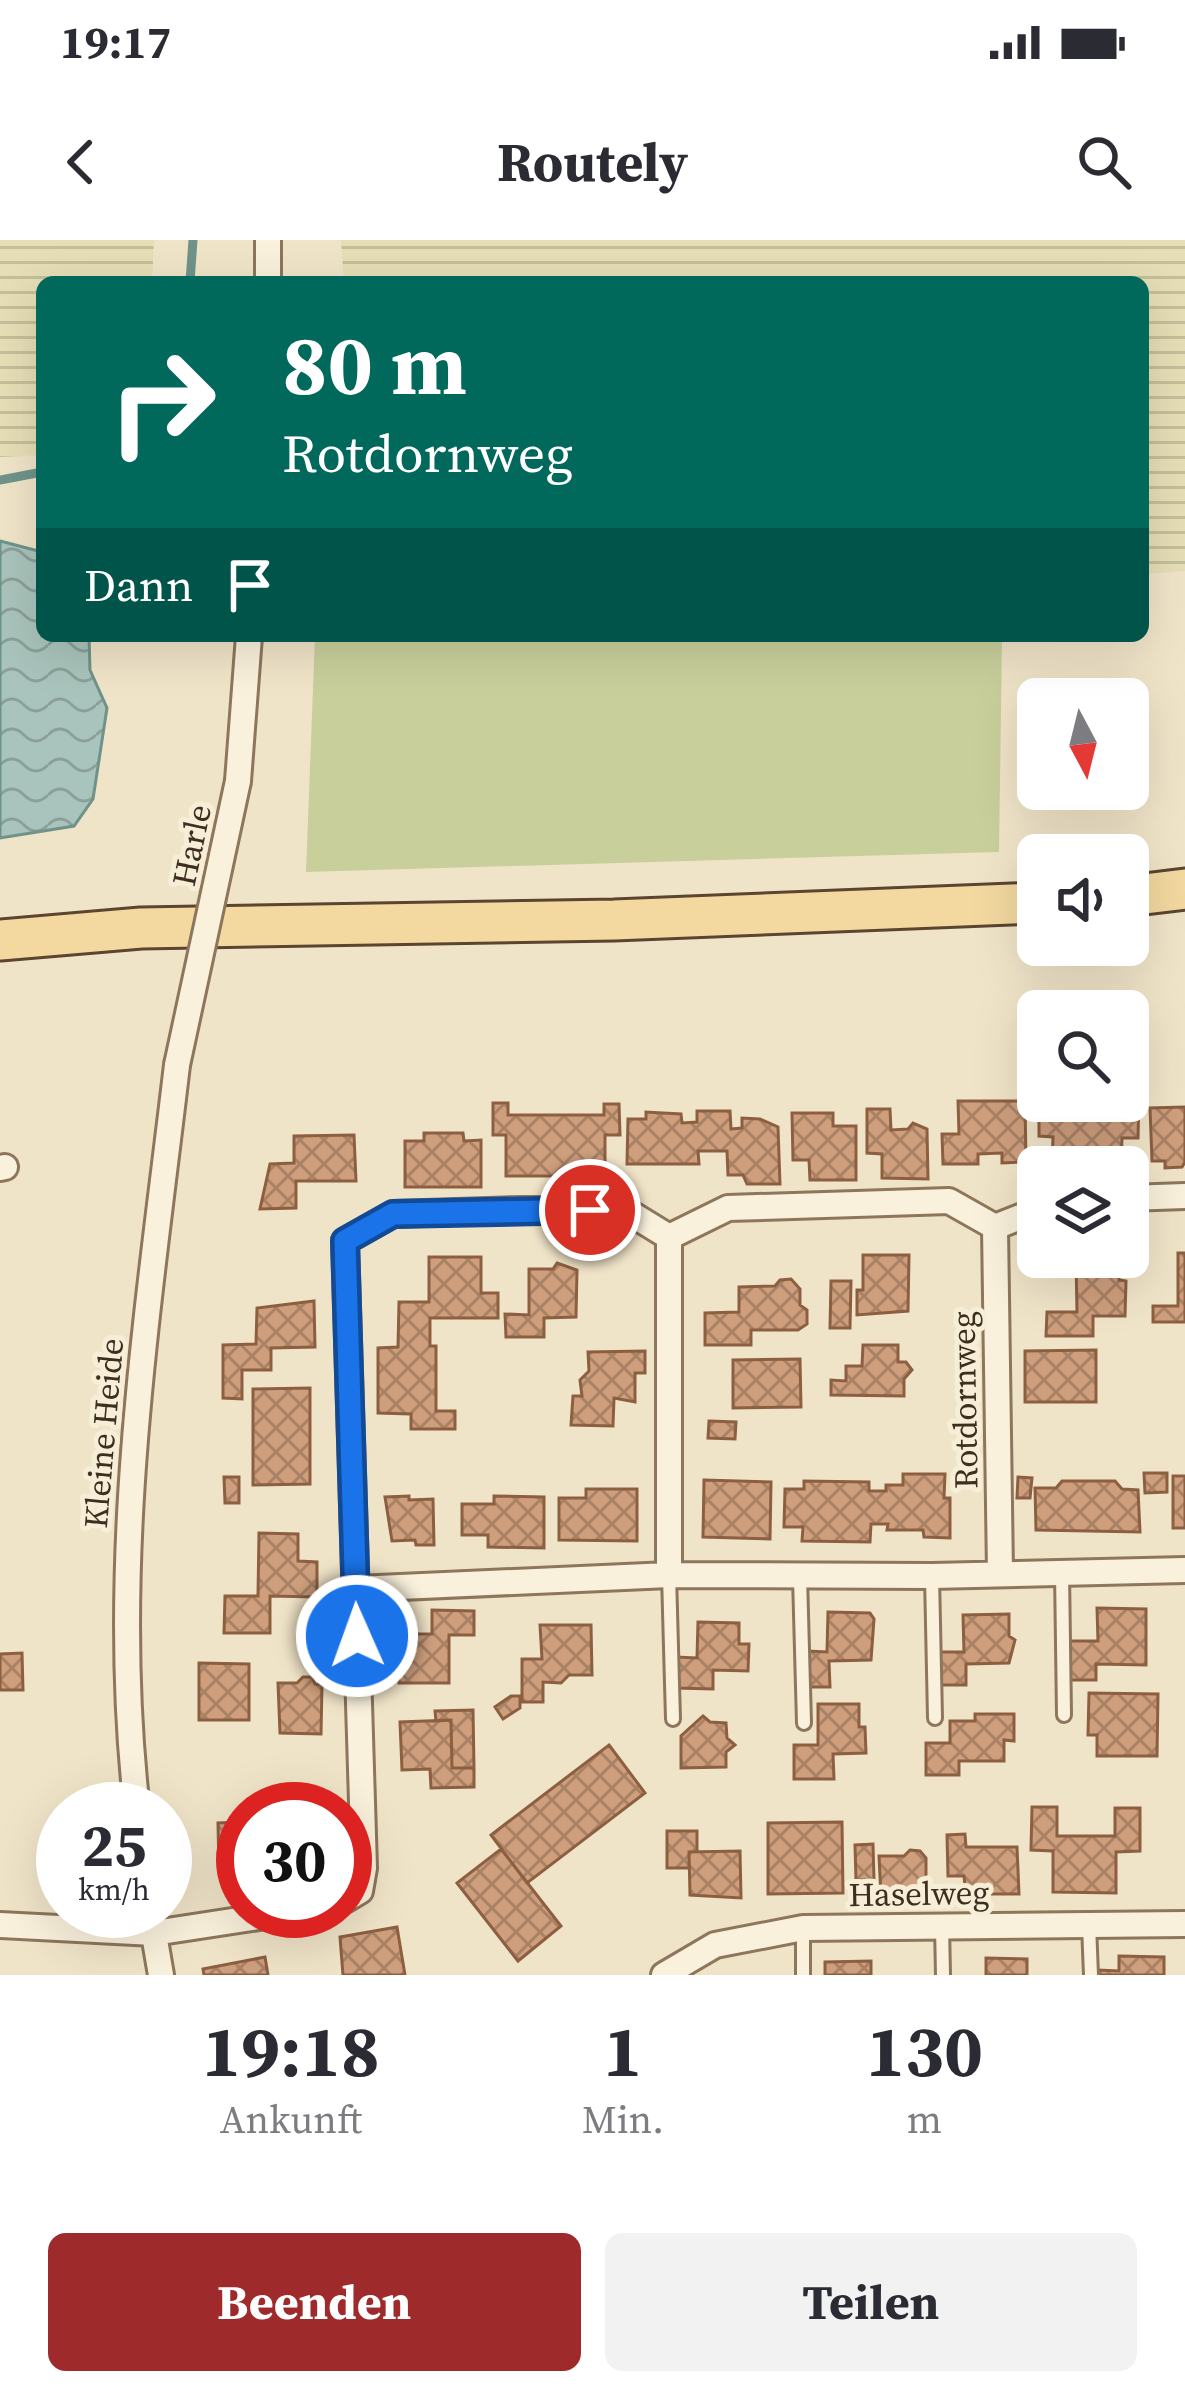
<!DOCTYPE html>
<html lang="de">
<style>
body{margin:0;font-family:"Source Serif 4",serif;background:#f2f2f3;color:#2b2b33;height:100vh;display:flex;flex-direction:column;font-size:45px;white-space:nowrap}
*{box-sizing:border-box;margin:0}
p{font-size:39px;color:#7c7c81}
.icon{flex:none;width:66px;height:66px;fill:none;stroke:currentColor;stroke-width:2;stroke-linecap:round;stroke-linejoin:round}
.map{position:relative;height:1735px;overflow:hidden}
.drawer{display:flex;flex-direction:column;background:#fff;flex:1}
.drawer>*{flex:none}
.top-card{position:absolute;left:36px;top:36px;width:1113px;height:366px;border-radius:18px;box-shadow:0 12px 48px #0002;background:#00695c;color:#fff;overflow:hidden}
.needle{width:78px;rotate:173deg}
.fabs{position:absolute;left:1017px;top:438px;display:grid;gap:24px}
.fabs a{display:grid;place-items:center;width:132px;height:132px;border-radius:18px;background:#fff;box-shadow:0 12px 48px #0002;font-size:60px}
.speed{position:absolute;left:36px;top:1542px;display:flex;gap:24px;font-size:60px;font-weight:700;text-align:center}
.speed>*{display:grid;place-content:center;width:156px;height:156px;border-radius:50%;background:#fff;box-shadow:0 12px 48px #0002;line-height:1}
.speed small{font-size:30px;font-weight:400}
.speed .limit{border:18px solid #d22;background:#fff;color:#111}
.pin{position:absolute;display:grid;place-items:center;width:102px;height:102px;color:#fff;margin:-51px;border:6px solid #fff;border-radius:50%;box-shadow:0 3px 12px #0007}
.me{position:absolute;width:132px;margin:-66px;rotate:358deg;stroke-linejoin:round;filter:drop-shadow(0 0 9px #0008)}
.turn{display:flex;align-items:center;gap:42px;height:252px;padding:0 48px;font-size:54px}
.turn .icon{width:156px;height:156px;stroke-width:2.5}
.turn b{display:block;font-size:84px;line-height:102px}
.then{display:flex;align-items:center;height:114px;padding:0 48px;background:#0003;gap:24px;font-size:45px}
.eta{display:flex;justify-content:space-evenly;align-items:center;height:204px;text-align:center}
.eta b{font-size:72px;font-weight:700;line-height:84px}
.button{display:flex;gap:24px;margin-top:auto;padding:24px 48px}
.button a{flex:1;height:138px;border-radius:18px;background:#9e2a2b;color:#fff;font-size:48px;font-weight:700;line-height:138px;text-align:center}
.button a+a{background:#f2f2f3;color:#2b2b33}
.status{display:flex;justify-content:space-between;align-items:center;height:84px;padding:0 60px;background:#fff;direction:ltr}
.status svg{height:33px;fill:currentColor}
header{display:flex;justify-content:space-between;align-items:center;height:156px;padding:0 48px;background:#fff;font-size:54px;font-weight:700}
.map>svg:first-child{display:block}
.farmland{fill:url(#farmland-rules)}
.green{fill:#c9cf9b}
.water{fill:url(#water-waves);stroke:#6f938a;stroke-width:3}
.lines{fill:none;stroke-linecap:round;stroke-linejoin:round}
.stream{stroke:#6f938a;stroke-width:9}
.building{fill:url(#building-cross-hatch);stroke:#8d5f41;stroke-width:3}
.lane-casing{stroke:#8d765c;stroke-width:18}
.street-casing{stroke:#8d765c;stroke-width:30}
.primary-casing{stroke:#5b4430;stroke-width:45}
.lane{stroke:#faf1dc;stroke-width:12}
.street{stroke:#faf1dc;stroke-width:24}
.primary{stroke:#f3d9a0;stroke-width:39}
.street-bridge-casing{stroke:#8d765c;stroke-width:30;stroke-linecap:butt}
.street-bridge{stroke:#faf1dc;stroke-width:24}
.route-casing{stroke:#114b97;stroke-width:30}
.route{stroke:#1a73e8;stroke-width:21}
.labels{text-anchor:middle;stroke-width:10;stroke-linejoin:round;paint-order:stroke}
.street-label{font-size:33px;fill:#3d2e20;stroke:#f7eed8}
</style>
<div class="status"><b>19:17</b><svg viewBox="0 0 49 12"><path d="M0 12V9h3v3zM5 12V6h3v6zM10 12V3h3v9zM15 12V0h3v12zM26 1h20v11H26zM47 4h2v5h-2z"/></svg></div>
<header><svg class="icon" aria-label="back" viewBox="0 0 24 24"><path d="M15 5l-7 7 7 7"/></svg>Routely<svg class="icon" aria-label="search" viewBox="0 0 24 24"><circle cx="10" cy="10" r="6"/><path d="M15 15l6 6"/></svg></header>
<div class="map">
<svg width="1185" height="1735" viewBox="0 0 1185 1735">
<defs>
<pattern id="farmland-rules" width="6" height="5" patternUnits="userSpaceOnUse" patternTransform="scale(3)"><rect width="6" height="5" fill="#e6deb5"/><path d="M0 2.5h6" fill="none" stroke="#c6bf9b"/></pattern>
<pattern id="water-waves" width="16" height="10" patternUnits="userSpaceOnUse" patternTransform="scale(3)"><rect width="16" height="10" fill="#a9c4bc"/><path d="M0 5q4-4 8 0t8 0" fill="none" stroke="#8ba098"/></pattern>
<pattern id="building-cross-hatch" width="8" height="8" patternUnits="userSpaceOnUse" patternTransform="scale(3)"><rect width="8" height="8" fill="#cf9f7d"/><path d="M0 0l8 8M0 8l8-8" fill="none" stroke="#a98266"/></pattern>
</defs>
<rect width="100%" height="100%" fill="#f0e4c8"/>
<path class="farmland" d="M0,0H154L152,42H42V215L0,217Z
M341,0H1185V331L1143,334V42H344Z"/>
<path class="green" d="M315,396H1002L999,612L306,632Z"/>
<path class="water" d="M0,301L42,312V396H89L90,430L107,468L93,559L74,586L0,598Z"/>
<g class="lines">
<path class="stream" d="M190,42L193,0
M0,240L42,232"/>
</g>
<path class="building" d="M1128,855H1139L1138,898H1122L1121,927H1052L1053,897L1039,896V861H1063V873H1115V861H1128Z
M958,861H1025L1026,922L1002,923V913L978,914V924H943L942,894H959Z
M493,863H508V875H604V864H619L620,895H605V936H506V895H493Z
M1185,867V922L1182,927L1165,928V921H1152L1150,868Z
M867,869H890L891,890L908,889L913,883L927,889L928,939L882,938V914L867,913Z
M697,871H730L731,889L742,888V878L760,879L778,887L780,944H747L743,935H728L727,911H698L699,924H627L628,879H646V872L681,874L682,883L697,882Z
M792,873H833V886H856V940H810L809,920H793Z
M424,893H463L464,901L481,900V947H405V901H424Z
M354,895L356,941H296V968L260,969L270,924L294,923V896Z
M1178,1013H1185V1082H1153V1066H1178Z
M863,1015H909L908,1071L857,1075V1050H863Z
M429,1017H481V1053H498V1078H430V1106H436V1171H455V1189H411V1174L378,1173V1108L398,1107L399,1062H429Z
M1101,1017H1113L1119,1023V1040L1126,1041L1125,1076H1093V1096H1046L1047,1072H1077L1076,1020Z
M557,1023L577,1030L576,1077L544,1078V1097H506L505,1074L529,1075V1029H553Z
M791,1039L800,1049V1065L807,1070V1084L798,1090H751V1105H705V1073L739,1072V1047L775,1046L780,1040Z
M831,1041H851L850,1088H830Z
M314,1061L315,1107L271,1108V1130H242V1159L223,1158V1105L256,1104L257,1068Z
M863,1105H898V1122H906L912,1130L904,1139V1156L831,1155V1140L846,1141V1126H862Z
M1096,1110V1162H1025V1111Z
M645,1111V1133H635V1162L614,1158L613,1186L571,1185L573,1156H582L580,1140L589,1131L588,1112Z
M800,1119L801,1167L733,1168V1120Z
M310,1148V1244L253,1245V1149Z
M709,1181L736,1182L735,1199L708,1198Z
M1144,1233H1167V1252L1145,1253Z
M903,1234H945L944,1258H950V1298L924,1297L923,1290H887L888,1284H871L870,1302L802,1301L803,1287H784L785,1249H804V1241L869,1242V1251H886V1245H903Z
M1173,1236H1185V1288H1173Z
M224,1237H239V1263H225Z
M1018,1237L1032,1238L1030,1258H1017Z
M704,1240L771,1242L770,1299L703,1297Z
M1062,1241H1115L1122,1249L1138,1250L1140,1292L1036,1290L1035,1248H1056Z
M586,1249H637V1301L559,1300V1258H586Z
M409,1256V1260L433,1259L434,1305H416L415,1300L392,1301L385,1257Z
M494,1256L544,1257V1308L488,1307V1295H462V1264H494Z
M259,1293L298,1294V1321L317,1322V1357L270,1356V1393H224L225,1356H258Z
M1097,1368L1146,1369V1425L1096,1424V1440H1070V1401H1098Z
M432,1370L474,1371V1395H449V1443H399V1394H432Z
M828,1372L870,1373L874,1379L871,1420L829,1421L830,1447H807L809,1411L827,1412Z
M1009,1374V1396L1015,1400L1009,1423L966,1424V1445H941L940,1412H964L963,1375Z
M698,1382L739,1383V1404H749L748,1431L713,1430V1449L676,1448L677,1417L697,1418Z
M540,1385H591L592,1435H569L561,1443L543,1442V1462H522V1419H542Z
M22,1413L23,1450H0V1414Z
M199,1423L249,1424V1480H199Z
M303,1437H312L315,1444L322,1445L321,1494L280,1493L278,1443H297Z
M1089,1453L1158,1454L1157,1516H1097V1495H1088Z
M511,1456H520V1468L503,1479L495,1467Z
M818,1464H859V1487H865L866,1513L833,1514L834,1539H794V1505H818Z
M473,1470L474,1528H452L451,1480L436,1481L435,1471Z
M975,1474H1014V1501L1004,1500V1521H959V1535H926V1503H950V1481H975Z
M703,1476L710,1482L726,1483L727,1498L735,1505L726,1512V1527L681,1528V1496Z
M451,1480L452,1528H474V1547L431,1548L430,1529L402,1530L400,1482Z
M609,1505L645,1553L527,1643L491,1595Z
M1032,1567H1057V1596H1115V1568H1140V1611L1116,1612V1653L1053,1652V1611L1031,1610Z
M243,1582V1630L219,1631L218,1583Z
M842,1582L843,1653L768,1654V1583Z
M667,1591H697V1612H689V1628H667Z
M63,1593V1645H49L48,1594Z
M965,1594L966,1607H1017L1019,1654H976L965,1646L964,1636H948L947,1595Z
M873,1604L874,1640H856L855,1605Z
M501,1609L561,1686L518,1721L457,1643Z
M910,1610L920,1611L926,1618V1656H881L879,1616H904Z
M740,1611L741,1658L690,1655L689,1612Z
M397,1687L405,1735H343L340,1697Z
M1119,1716L1164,1717V1735H1099V1730L1119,1731Z
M265,1717L268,1735H204L203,1729Z
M986,1718L1027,1719V1735H986Z
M871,1721V1735H825V1722Z"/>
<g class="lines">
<defs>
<path id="lane" d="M1062,1332L1064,1475
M669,1335L673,1479
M932,1336L935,1478
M800,1337L804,1483
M1089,1685L1091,1735
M942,1686L943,1735
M803,1688V1735"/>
<path id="street" d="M268,0V42
M238,541L249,396
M0,928L5,927
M1128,958L1185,956
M995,987L1038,970
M669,1335V997
M356,1349L669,1335L932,1336L1185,1330
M137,1569C108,1320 148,1072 177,825
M345,1660L360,1651L364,1628L345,1001L393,974L520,970H625L669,997L728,968L856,964L949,961L995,987L1000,1333
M150,1671L161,1735
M0,1685L154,1693L298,1671
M664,1735L715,1705L803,1688L1185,1684"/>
<path id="primary" d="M1128,656L1185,649
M0,700L141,688L614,680L1038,663"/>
</defs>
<use href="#lane" class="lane-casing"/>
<use href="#street" class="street-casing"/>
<use href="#primary" class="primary-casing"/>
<use href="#lane" class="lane"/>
<use href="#street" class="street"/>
<use href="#primary" class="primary"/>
<defs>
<path id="street-bridge" d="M177,825L238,541"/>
</defs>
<use href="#street-bridge" class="street-bridge-casing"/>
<use href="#street-bridge" class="street-bridge"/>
</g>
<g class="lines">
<defs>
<path id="route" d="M357,1396L345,1001L393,974L590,970"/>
</defs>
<use href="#route" class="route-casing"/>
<use href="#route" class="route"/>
</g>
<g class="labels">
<g class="street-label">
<text transform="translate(191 605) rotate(-78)" y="12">Harle</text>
<text transform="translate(964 1160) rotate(-91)" y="12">Rotdornweg</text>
<text transform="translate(103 1193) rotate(-85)" y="12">Kleine Heide</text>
<text transform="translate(919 1653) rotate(-1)" y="12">Haselweg</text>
</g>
</g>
</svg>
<div class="fabs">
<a><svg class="needle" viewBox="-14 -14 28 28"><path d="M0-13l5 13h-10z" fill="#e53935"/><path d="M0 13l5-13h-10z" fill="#7c7c81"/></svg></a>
<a><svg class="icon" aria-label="sound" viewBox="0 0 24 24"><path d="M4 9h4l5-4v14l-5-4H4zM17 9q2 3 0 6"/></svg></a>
<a><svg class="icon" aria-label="search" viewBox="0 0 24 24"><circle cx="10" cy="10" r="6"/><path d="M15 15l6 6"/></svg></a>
<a><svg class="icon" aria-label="layers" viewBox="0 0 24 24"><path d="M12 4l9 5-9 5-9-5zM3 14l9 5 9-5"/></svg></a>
</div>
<div class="speed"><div>25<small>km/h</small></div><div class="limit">30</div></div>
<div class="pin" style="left:590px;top:970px;background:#d93025"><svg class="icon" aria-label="arrive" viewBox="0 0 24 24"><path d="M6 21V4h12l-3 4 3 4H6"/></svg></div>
<svg class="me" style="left:357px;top:1396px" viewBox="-20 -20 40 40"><circle r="17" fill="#1a73e8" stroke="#fff" stroke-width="3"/><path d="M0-11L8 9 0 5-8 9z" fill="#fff"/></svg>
<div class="top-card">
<div class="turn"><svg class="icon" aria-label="right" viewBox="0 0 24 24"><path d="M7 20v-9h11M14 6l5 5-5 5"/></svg><div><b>80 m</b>Rotdornweg</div></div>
<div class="then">Dann<svg class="icon" aria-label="arrive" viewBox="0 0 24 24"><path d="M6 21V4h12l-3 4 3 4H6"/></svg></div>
</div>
</div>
<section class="drawer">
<div class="eta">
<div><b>19:18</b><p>Ankunft</p></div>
<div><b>1</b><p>Min.</p></div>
<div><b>130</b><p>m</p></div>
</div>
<div class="button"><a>Beenden</a><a>Teilen</a></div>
</section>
